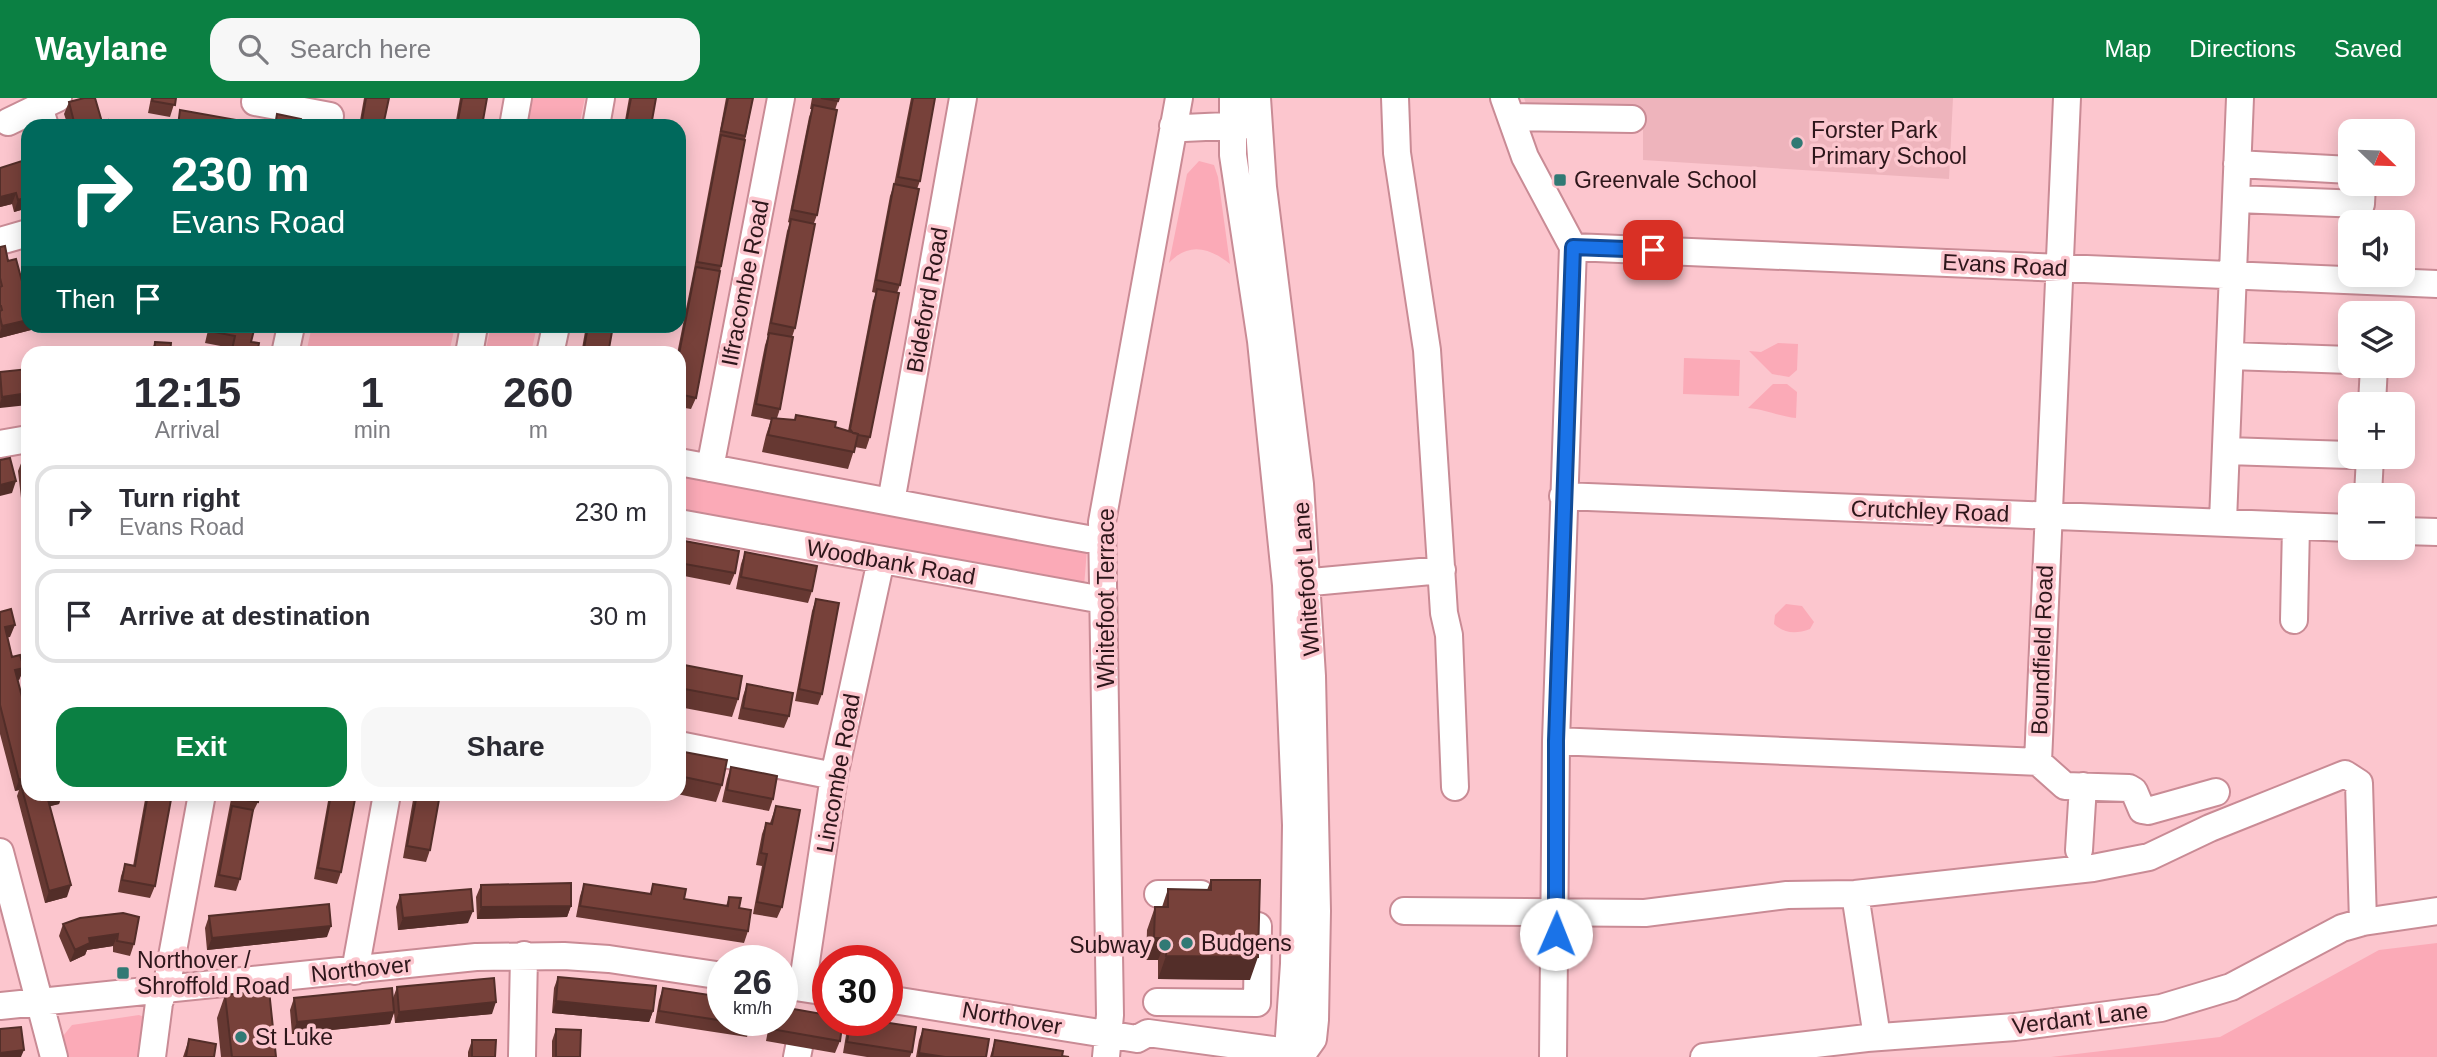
<!DOCTYPE html>
<meta charset="utf-8">
<style>
body{margin:0;font-family:Helvetica,sans-serif;background:#f7f7f7;color:#2b2b33;height:100vh;display:flex;flex-direction:column;font-size:26px;white-space:nowrap}
*{box-sizing:border-box;margin:0}
p{font-size:23px;color:#7c7c81}
.icon{flex:none;width:38px;height:38px;fill:none;stroke:currentColor;stroke-width:2;stroke-linecap:round;stroke-linejoin:round}
.map{position:relative;flex:1;overflow:hidden}
.panel{position:absolute;left:21px;top:248px;width:665px;height:455px;display:flex;flex-direction:column;background:#fff;border-radius:21px;box-shadow:0 4px 18px #0003}
.panel>*{flex:none}
.banner{position:absolute;left:21px;top:21px;width:665px;height:214px;border-radius:21px;box-shadow:0 4px 18px #0003;background:#00695c;color:#fff;overflow:hidden}
.needle{width:46px;rotate:113deg}
.tools{position:absolute;left:2338px;top:21px;display:grid;gap:14px}
.tools a{display:grid;place-items:center;width:77px;height:77px;border-radius:14px;background:#fff;box-shadow:0 4px 18px #0003;font-size:35px}
.speed{position:absolute;left:707px;top:847px;display:flex;gap:14px;font-size:35px;font-weight:700;text-align:center}
.speed>*{display:grid;place-content:center;width:91px;height:91px;border-radius:50%;background:#fff;box-shadow:0 4px 18px #0003;line-height:1}
.speed small{font-size:18px;font-weight:400}
.speed .limit{border:10px solid #d22;background:#fff;color:#111}
.pin{position:absolute;display:grid;place-items:center;width:60px;height:60px;color:#fff;margin:-30px;border-radius:14px;box-shadow:0 4px 10px #0006}
.me{position:absolute;width:77px;margin:-38px;rotate:1deg;stroke-linejoin:round;filter:drop-shadow(0 0 5px #0008)}
.turn{display:flex;align-items:center;gap:24px;height:147px;padding:0 35px;font-size:32px}
.turn .icon{width:91px;height:91px;stroke-width:2.5}
.turn b{display:block;font-size:49px;line-height:60px}
.then{display:flex;align-items:center;height:66px;padding:0 35px;background:#0003;gap:14px;font-size:26px}
.eta{display:flex;justify-content:space-evenly;align-items:center;height:119px;text-align:center}
.eta b{font-size:42px;font-weight:700;line-height:49px}
.primary-button{display:flex;gap:14px;margin-top:auto;padding:14px 35px}
.primary-button a{flex:1;height:80px;border-radius:21px;background:#0b8043;color:#fff;font-size:28px;font-weight:700;line-height:80px;text-align:center}
.primary-button a+a{background:#f7f7f7;color:#2b2b33}
ul{padding:0;list-style:none}
li{display:flex;align-items:center;gap:21px;height:94px;margin:0 14px 10px;padding:0 21px;border:4px solid #e1e1e2;border-radius:21px}
li div{flex:1}
li b{display:block;font-size:26px}
li em{font-style:normal}
header{display:flex;align-items:center;gap:42px;box-sizing:border-box;height:98px;padding:0 35px;background:#0b8043;color:#fff}
header strong{font-size:33px}
nav{display:flex;gap:38px;margin-inline-start:auto;font-size:24px}
.search{width:490px;height:63px;background:#f7f7f7;display:flex;align-items:center;gap:18px;box-sizing:border-box;padding:0 24px;border-radius:21px;color:#7c7c81;font-size:26px}
.map>svg:first-child{display:block}
.built{fill:#eeb4bc}
.green{fill:#fbaab7}
.lines{fill:none;stroke-linecap:round;stroke-linejoin:round}
.minor-casing{stroke:#c98b95;stroke-width:30}
.minor{stroke:#fff;stroke-width:26}
.wall{fill:#663832}
.shaded-wall{fill:#532e29}
.building{fill:#77413a;stroke:#532e29;stroke-width:2}
.route-casing{stroke:#114b97;stroke-width:18}
.route{stroke:#1a73e8;stroke-width:12}
.poi-dot{fill:#317974;stroke:#fcc6ce;stroke-width:2.5}
.labels{text-anchor:middle;stroke-width:7;stroke-linejoin:round;paint-order:stroke}
.poi-label{font-size:23px;fill:#2d161a;stroke:#fcc6ce;text-anchor:start}
.street-label{font-size:23px;fill:#2d161a;stroke:#fcc6ce}
</style>
<header>
<strong>Waylane</strong>
<div class="search"><svg class="icon" aria-label="search" viewBox="0 0 24 24"><circle cx="10" cy="10" r="6"/><path d="M15 15l6 6"/></svg>Search here</div>
<nav><a>Map</a><a>Directions</a><a>Saved</a></nav>
</header>
<div class="map">
<svg width="2437" height="959" viewBox="0 0 2437 959">
<rect width="100%" height="100%" fill="#fcc6ce"/>
<path class="built" d="M1524,0H1953L1949,81L1643,62V28L1533,25Z"/>
<path class="green" d="M533,0H585L579,28H528Z
M1199,63L1214,67L1218,79L1230,166C1209,149 1188,144 1169,165L1187,76Z
M312,228H455L449,255H306Z
M491,228H537L531,255H485Z
M1778,245L1798,246L1797,272L1789,279L1772,276L1749,253L1761,254Z
M1684,260L1740,262L1739,298L1683,296Z
M1773,286H1787L1797,294L1796,320C1778,318 1764,311 1748,310Z
M679,374L1087,451L1084,489L679,414Z
M1786,506L1802,508L1814,524L1810,531C1796,536 1785,536 1774,526L1775,517Z
M2437,845V959H2051L2220,939L2379,852Z
M139,917L144,919L138,959H69L63,938L72,927Z"/>
<g class="lines">
<defs>
<path id="minor" d="M1233,0V57L1261,243L1286,487L1296,727L1294,866L1289,939L1296,959
M1257,0L1263,89L1300,386L1312,578L1317,813L1315,922L1313,941L1300,959
M1395,0L1397,55L1427,252L1444,515L1449,537L1455,689
M1504,0L1525,59L1573,149L1556,643L1553,959
M255,4L330,18
M1511,19L1632,21
M8,24L39,9
M45,28L39,9L58,0
M513,28L518,0
M596,28L601,0
M1173,28L1184,30L1248,27
M2237,66L2350,72
M2236,101L2361,106L2362,86
M0,143L28,135
M1573,149L2437,186
M285,256L291,228
M469,256L474,228
M550,256L556,228
M2230,258L2350,262
M2372,306L2374,268
M0,346L28,341
M2227,353L2350,357
M679,364L1049,434L1088,441L1102,440
M710,370L781,0
M2368,397L2370,359
M1563,398L2350,430
M891,404L963,0
M2223,423L2240,0
M679,425L1103,502
M2403,433L2437,434
M1290,486L1442,472
M2294,522L2296,428
M1556,643L2038,664L2067,0
M679,647L834,678
M2038,664L2065,688L2129,690L2134,693L2142,712L2148,713L2216,694
M2079,752L2083,688
M0,754L54,959
M1158,796H1201
M1855,796L1877,939
M1404,813L1645,815L1787,797L1855,796L2093,770L2149,759L2210,730L2345,676L2359,685L2363,824
M355,873L387,696
M782,887L828,894
M802,890L834,678L881,462
M887,901L1137,941L1148,935L1273,952L1289,959
M1157,904L1257,905L1258,828
M0,908L476,859L564,858L609,861L723,878
M152,959L159,905L168,880L202,696
M522,959L524,857
M797,959L799,949
M1106,959L1110,917L1102,424L1179,0
M1704,959L1867,940L2015,929L2161,910L2231,889L2342,830L2363,824L2437,813"/>
</defs>
<use href="#minor" class="minor-casing"/>
<use href="#minor" class="minor"/>
</g>
<path class="wall" d="M151,0H176L170,19L148,15Z
M364,0H389L383,28H359Z
M460,0H487L482,28H455Z
M629,0H656L651,28H624Z
M726,0H753L696,300L691,311L679,309V256H677L693,176Z
M812,0H839L835,12L817,117L814,125L795,230L792,239L780,311L777,320L795,322L796,317L848,333L873,203L876,195L872,194L890,98L894,87L911,0H935L920,83L917,91L900,187L897,195L870,339L866,351L855,349L848,371L762,354L766,337L771,322L751,318L765,247L768,238L767,237L787,133L790,125L788,124L809,19L812,11H810Z
M69,4L102,24L110,28H68L64,16Z
M0,70L28,110L14,114L12,106L0,109Z
M0,149L8,163L31,232L0,240Z
M209,228L251,244L257,256H229L231,250L205,245Z
M586,228H613L608,256H581Z
M155,244L170,256H150Z
M28,271L0,310V274Z
M25,355H28V399L21,400L18,373Z
M679,442L735,475L730,487L679,477Z
M745,454L812,493L808,505L736,491L741,466Z
M816,501L822,596L818,607L795,603L812,513Z
M0,514L10,539H7L12,559L24,570L19,582H18L28,696H62L59,706L50,708L67,799L45,805L17,698L19,692L15,693L0,636Z
M679,566L738,601L732,619L679,609Z
M747,586L789,618L784,630L738,621L743,598Z
M679,653L722,687L716,704L677,696H679Z
M731,669L773,701L769,713L722,704L727,681Z
M146,696H172L155,788L150,800L118,794L121,778L125,766L133,768Z
M232,696H259L258,704L252,716L240,781L236,793L214,789Z
M328,696H356L341,774L337,786L314,781L328,703L330,697Z
M414,696H440L430,752L426,764L403,760Z
M776,708L782,809L777,820L753,816L762,768L756,767L762,736L766,725H770Z
M1211,782L1250,882L1158,881V862H1146L1147,832L1155,809H1162L1168,791L1207,792Z
M584,786L650,796L653,786L684,801L726,808L729,799L739,810L748,833L744,845L576,819L580,798Z
M481,787L571,808L567,819L477,821L476,799Z
M400,797L468,825L398,832L396,809Z
M123,815L134,846L130,858L113,854V848L87,852L85,857L70,864L59,838L63,826Z
M209,818L327,839L207,852L205,830Z
M558,879L653,913L649,924L552,915L554,890Z
M397,889L492,916L395,925L394,915L390,926L292,936L290,912L294,900H393Z
M663,890L751,927L747,939L655,925L659,902Z
M225,897L276,959H221L217,920Z
M770,922H782L840,943L835,955L766,943Z
M850,922H870L912,954L910,959H867L843,955L847,931Z
M556,931L580,959H552V943Z
M923,931L986,959H916L919,942Z
M189,941L214,959H183Z
M472,942L495,959H468V954Z
M995,942L1062,958L1069,959H990Z"/>
<path class="shaded-wall" d="M16,95L12,106L0,109V99Z
M28,99V110L14,114L18,102Z
M28,222V228H32L31,232L0,240V235L2,228Z
M28,295V307L0,310V305L2,299Z
M28,382V399L21,400Z
M16,383L12,395L0,398V387Z
M15,527L10,539L0,541L5,529Z
M24,570L19,582L11,584L15,572Z
M28,679V690L21,687L19,692L15,693L19,682Z
M54,696H62L59,706L43,710L47,698Z
M71,787L67,799L45,805L49,793Z
M571,808L567,819L477,821L481,809Z
M473,813L468,825L398,832L403,820Z
M331,828L327,839L207,852L212,840Z
M118,836L113,848L87,852L85,857L70,864L75,852L89,840Z
M1154,840H1167L1158,862H1146Z
M1166,858L1258,859L1250,882L1158,881Z
M556,903L653,913L649,924L552,915Z
M496,904L492,916L395,925L399,914Z
M394,914L390,926L292,936L297,924Z
M24,952L21,959H0V955Z
M919,955L945,959H918Z"/>
<path class="building" d="M84,0H95L102,24L108,22L110,28H75L69,4Z
M153,0H176L175,7L152,3Z
M366,0H389L383,28H361Z
M462,0H487L482,28H457Z
M631,0H656L651,28H636L626,26Z
M728,0H753L745,38L721,33Z
M821,0H839L838,3Z
M913,0H935L920,83L898,79Z
M813,7L837,12L817,117L792,112Z
M180,12L242,23L241,28H178Z
M277,16L301,21L300,28H275Z
M721,37L745,42L721,168L697,164Z
M28,61V99L18,102L16,95L0,99V70Z
M894,86L919,91L900,187L876,182Z
M791,121L815,126L795,230L771,225Z
M5,148L8,163L16,161L28,206V222L2,228L0,219V213L2,212L1,208H0V189L2,188L0,180V149Z
M696,169L720,173L696,300L679,296V256Z
M877,191L899,195L870,339L858,337V336L853,335L850,331Z
M210,228H255L251,244L259,245L257,256H231L235,238L209,233Z
M588,228H613L608,256H583Z
M769,235L793,239L780,311L756,306Z
M155,244L171,245L170,256H154Z
M28,271V295L2,299L0,274Z
M796,317L836,324L835,329L858,336L854,354L768,337L772,320L795,322Z
M25,355H28V382Z
M10,360L16,383L0,387V362Z
M679,442L739,453L735,475L679,465Z
M745,454L817,468L812,493L741,479Z
M816,501L839,505L822,596L799,591Z
M11,511L15,527L5,529L12,559L20,557L24,570L15,572L28,622V679L19,682L0,607V514Z
M679,566L742,578L738,601L679,590Z
M747,586L793,595L789,618L743,610Z
M679,653L727,662L722,687L679,678Z
M731,669L777,678L773,701L727,692Z
M28,685V696H54L47,698L71,787L49,793L21,687Z
M148,696H172L155,788L122,782L125,766L135,768Z
M234,696H259L258,704L234,700Z
M331,696H356L341,774L318,770Z
M417,696H440L430,752L407,748Z
M232,708L253,712L240,781L219,777Z
M776,708L800,712L782,809L757,804L767,756L761,755L766,725L772,726Z
M1211,782H1260L1258,859L1166,858L1167,840H1154L1155,809H1168V791L1211,792Z
M571,785V808L481,809V787Z
M584,786L651,796L653,786L686,791L684,801L728,808L729,799L741,800L739,810L751,812L748,833L580,808Z
M471,791L473,813L403,820L400,797Z
M329,806L331,828L212,840L209,818Z
M123,815L139,819L134,846L117,843L118,836L89,840L90,845L75,852L63,826L80,820Z
M558,879L656,888L653,913L556,903Z
M494,880L496,904L399,914L397,889Z
M392,890L394,914L297,924L294,900Z
M663,890L723,899V922H752L751,927L659,913Z
M269,892L276,959H232L225,897Z
M782,909L828,917V922H843L840,943L771,931L772,922H782Z
M851,922H870L916,929L912,954L847,944Z
M21,929L24,952L0,955V931Z
M556,931L581,932L580,959H556Z
M923,931L989,941L986,959H945L919,955Z
M189,941L216,946L214,959H186Z
M472,942H496L495,959H472Z
M995,942L1063,953L1062,958L1069,959H992Z"/>
<g class="lines">
<defs>
<path id="route" d="M1556,836V643L1573,149L1653,152"/>
</defs>
<use href="#route" class="route-casing"/>
<use href="#route" class="route"/>
</g>
<g class="poi-dot">
<circle cx="1797" cy="45" r="7"/>
<rect x="1553" y="75" width="14" height="14" rx="3.5"/>
<circle cx="1187" cy="845" r="7"/>
<circle cx="1165" cy="847" r="7"/>
<rect x="116" y="868" width="14" height="14" rx="3.5"/>
<circle cx="241" cy="939" r="7"/>
</g>
<g class="labels">
<g class="poi-label">
<text x="1811" y="40">Forster Park<tspan x="1811" dy="26">Primary School</tspan></text>
<text x="1574" y="90">Greenvale School</text>
<text x="1201" y="853">Budgens</text>
<text x="1151" y="855" text-anchor="end">Subway</text>
<text x="137" y="870">Northover /<tspan x="137" dy="26">Shroffold Road</tspan></text>
<text x="255" y="947">St Luke</text>
</g>
<g class="street-label">
<text transform="translate(2005 167) rotate(3)" y="8">Evans Road</text>
<text transform="translate(745 185) rotate(-79)" y="8">Ilfracombe Road</text>
<text transform="translate(927 202) rotate(-80)" y="8">Bideford Road</text>
<text transform="translate(1930 413) rotate(2)" y="8">Crutchley Road</text>
<text transform="translate(891 464) rotate(10)" y="8">Woodbank Road</text>
<text transform="translate(1306 481) rotate(-94)" y="8">Whitefoot Lane</text>
<text transform="translate(1106 500) rotate(-90)" y="8">Whitefoot Terrace</text>
<text transform="translate(2042 552) rotate(-88)" y="8">Boundfield Road</text>
<text transform="translate(838 675) rotate(-80)" y="8">Lincombe Road</text>
<text transform="translate(361 871) rotate(-6)" y="8">Northover</text>
<text transform="translate(1012 920) rotate(10)" y="8">Northover</text>
<text transform="translate(2080 920) rotate(-7)" y="8">Verdant Lane</text>
</g>
</g>
</svg>
<div class="tools">
<a><svg class="needle" viewBox="-14 -14 28 28"><path d="M0-13l5 13h-10z" fill="#e53935"/><path d="M0 13l5-13h-10z" fill="#7c7c81"/></svg></a>
<a><svg class="icon" aria-label="sound" viewBox="0 0 24 24"><path d="M4 9h4l5-4v14l-5-4H4zM17 9q2 3 0 6"/></svg></a>
<a><svg class="icon" aria-label="layers" viewBox="0 0 24 24"><path d="M12 4l9 5-9 5-9-5zM3 14l9 5 9-5"/></svg></a>
<a>+</a>
<a>−</a>
</div>
<div class="speed"><div>26<small>km/h</small></div><div class="limit">30</div></div>
<div class="pin" style="left:1653px;top:152px;background:#d93025"><svg class="icon" aria-label="arrive" viewBox="0 0 24 24"><path d="M6 21V4h12l-3 4 3 4H6"/></svg></div>
<svg class="me" style="left:1556px;top:836px" viewBox="-20 -20 40 40"><circle r="19" fill="#fff"/><path d="M0-13L10 11 0 6-10 11z" fill="#1a73e8"/></svg>
<div class="banner">
<div class="turn"><svg class="icon" aria-label="right" viewBox="0 0 24 24"><path d="M7 20v-9h11M14 6l5 5-5 5"/></svg><div><b>230 m</b>Evans Road</div></div>
<div class="then">Then<svg class="icon" aria-label="arrive" viewBox="0 0 24 24"><path d="M6 21V4h12l-3 4 3 4H6"/></svg></div>
</div>
<section class="panel">
<div class="eta">
<div><b>12:15</b><p>Arrival</p></div>
<div><b>1</b><p>min</p></div>
<div><b>260</b><p>m</p></div>
</div>
<ul>
<li><svg class="icon" aria-label="right" viewBox="0 0 24 24"><path d="M7 20v-9h11M14 6l5 5-5 5"/></svg><div><b>Turn right</b><p>Evans Road</p></div><em>230 m</em></li>
<li><svg class="icon" aria-label="arrive" viewBox="0 0 24 24"><path d="M6 21V4h12l-3 4 3 4H6"/></svg><div><b>Arrive at destination</b></div><em>30 m</em></li>
</ul>
<div class="primary-button"><a>Exit</a><a>Share</a></div>
</section>
</div>
